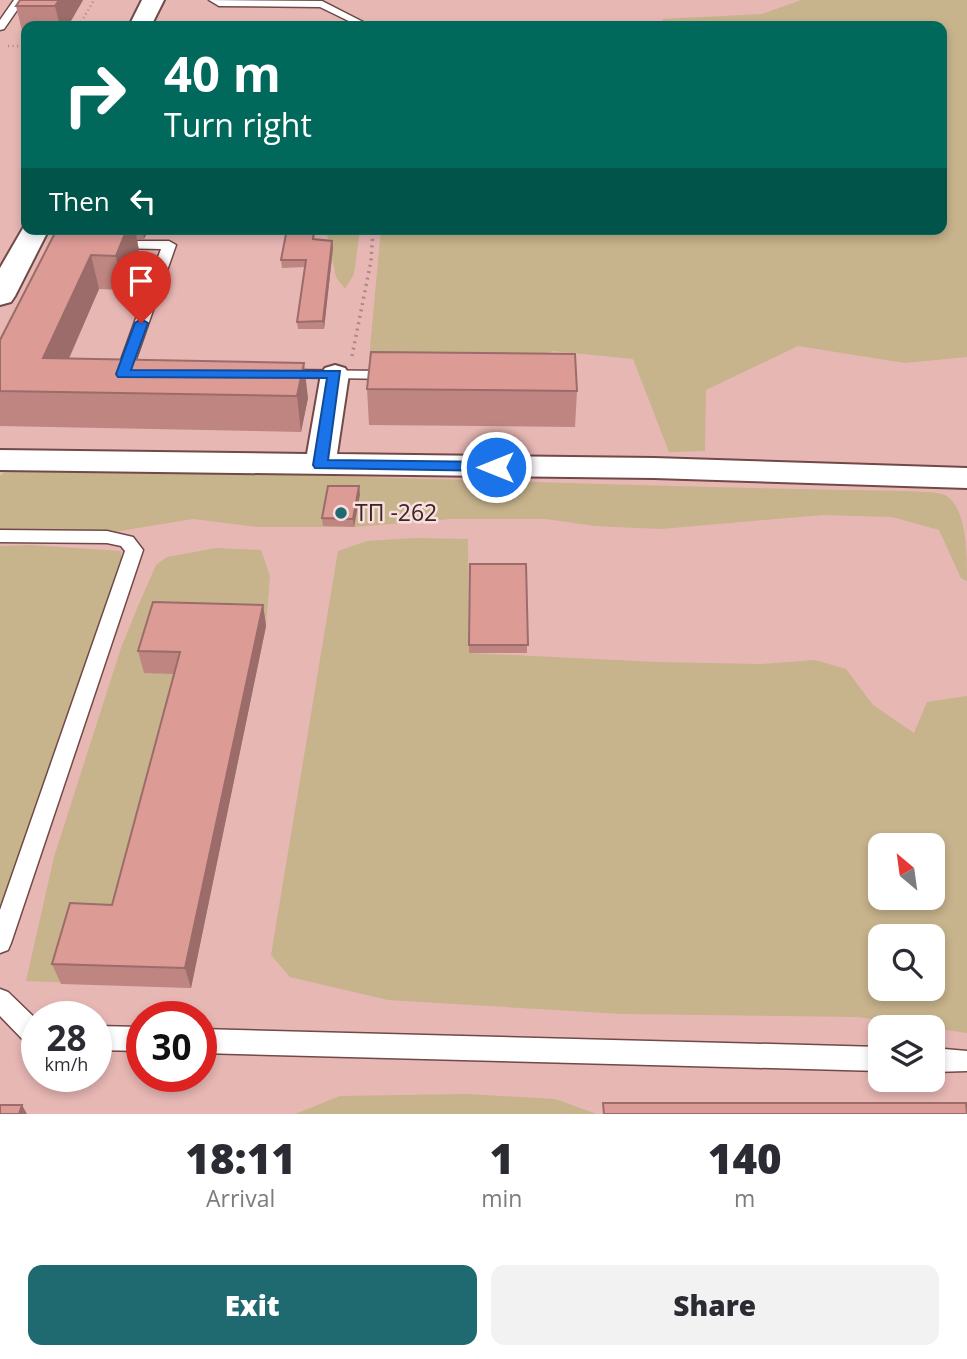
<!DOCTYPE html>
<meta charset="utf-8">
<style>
body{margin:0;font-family:"Open Sans",sans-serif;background:#f2f2f3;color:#2b2b33;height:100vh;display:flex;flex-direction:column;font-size:26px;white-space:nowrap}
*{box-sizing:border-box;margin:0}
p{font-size:23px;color:#7c7c81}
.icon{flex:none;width:38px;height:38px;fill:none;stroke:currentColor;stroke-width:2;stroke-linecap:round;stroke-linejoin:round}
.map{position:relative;height:1114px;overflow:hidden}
.details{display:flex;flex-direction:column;background:#fff;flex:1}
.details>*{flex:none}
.top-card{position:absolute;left:21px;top:21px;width:926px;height:214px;border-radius:14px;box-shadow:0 4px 10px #0003;background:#00695c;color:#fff;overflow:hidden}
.needle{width:46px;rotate:331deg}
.tools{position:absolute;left:868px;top:833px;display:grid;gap:14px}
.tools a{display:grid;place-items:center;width:77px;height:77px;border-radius:14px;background:#fff;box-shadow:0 4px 10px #0003;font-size:35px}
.speed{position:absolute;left:21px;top:1001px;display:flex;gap:14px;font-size:35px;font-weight:700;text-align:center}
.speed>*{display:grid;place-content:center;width:91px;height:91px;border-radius:50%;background:#fff;box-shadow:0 4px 10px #0003;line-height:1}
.speed small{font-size:18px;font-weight:400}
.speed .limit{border:10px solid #d22;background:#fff;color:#111}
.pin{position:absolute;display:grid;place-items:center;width:60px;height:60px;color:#fff;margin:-72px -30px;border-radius:50% 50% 50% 0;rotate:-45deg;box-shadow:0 0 7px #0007}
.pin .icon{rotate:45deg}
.me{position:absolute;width:77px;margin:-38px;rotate:270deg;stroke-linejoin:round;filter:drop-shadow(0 0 5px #0008)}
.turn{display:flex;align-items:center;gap:24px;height:147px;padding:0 28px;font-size:32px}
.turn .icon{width:91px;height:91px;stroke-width:2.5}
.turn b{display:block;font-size:49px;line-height:60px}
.then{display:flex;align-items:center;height:66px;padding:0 28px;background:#0003;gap:14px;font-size:26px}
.eta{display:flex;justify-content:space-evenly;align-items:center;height:119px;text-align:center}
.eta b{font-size:42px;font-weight:800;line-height:49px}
.primary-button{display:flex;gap:14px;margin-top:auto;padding:14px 28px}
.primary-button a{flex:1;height:80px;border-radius:14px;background:#1e6a70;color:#fff;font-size:28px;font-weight:800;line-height:80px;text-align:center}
.primary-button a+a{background:#f2f2f3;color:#2b2b33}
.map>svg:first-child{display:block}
.green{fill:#c7b38c;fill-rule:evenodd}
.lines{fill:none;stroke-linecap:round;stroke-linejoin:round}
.service-casing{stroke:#714946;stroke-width:3}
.minor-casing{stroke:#714946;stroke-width:4}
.secondary-casing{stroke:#714946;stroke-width:4}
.path-far1{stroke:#ae8785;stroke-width:2.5;stroke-dasharray:1 3.5;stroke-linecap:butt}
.path{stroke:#ae8785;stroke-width:3.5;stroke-dasharray:2 4.5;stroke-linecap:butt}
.service{fill:#fff;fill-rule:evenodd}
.minor{fill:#fff;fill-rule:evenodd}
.secondary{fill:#fff;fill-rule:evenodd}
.wall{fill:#be8581}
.shaded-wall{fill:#9b6c69}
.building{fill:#dd9b96;stroke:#9b6c69;stroke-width:2}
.route{fill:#1a73e8;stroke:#114b97;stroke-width:2}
.poi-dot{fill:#1e6a70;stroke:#f8dfdd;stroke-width:2.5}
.labels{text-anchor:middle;stroke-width:5;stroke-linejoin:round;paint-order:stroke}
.poi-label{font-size:23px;fill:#392625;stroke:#f8dfdd;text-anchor:start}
</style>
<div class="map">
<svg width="967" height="1114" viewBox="0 0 967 1114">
<rect width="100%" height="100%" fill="#e7b7b4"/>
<path class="green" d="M801,0H967V357L905,363L798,346L706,390L705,451L669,452L633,359L553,351L509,368L409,369L369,359L381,229H942V26H661L663,19L762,14Z
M326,229H360L354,274L345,289L336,277Z
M8,469C308,472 607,487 906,491C918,492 934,491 945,495C967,507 967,554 967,581L961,578L939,530L892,517L823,515L661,529L594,526L546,519H451L354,527H259L193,519L114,532L0,529V476Z
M416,538L468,539L469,653L657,662L761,664L815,660L846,669L873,705L914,733L927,702L967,696V1033L858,1017L623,1014L388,1000L290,977L271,955L338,551L367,541ZM880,845H933V898H880ZM880,936H933V989H880Z
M31,545L121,551V567L13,878L0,907V546Z
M216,548L261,550L270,576L266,626L191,988L26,981L54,857L121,648L138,606L156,565L167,557Z
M466,1094L555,1099L597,1114H295L340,1096Z"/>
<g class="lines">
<defs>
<path id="service" d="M14,0H24L4,29L0,30V20Z
M209,0L322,1L371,26H359L320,7L219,6Z
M114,241H169L176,245L132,370L138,374L131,378L118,377L116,374L161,249L109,248V242Z
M281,370L390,371L397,375L390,379L276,377L274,374L276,371Z
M0,530L107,531L133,537L143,550L11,943L8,950L0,953V910L125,551L121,546L107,543L0,542Z
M0,989L8,992L37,1020V1048L28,1045L0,1016Z
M96,1026L142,1027V1051L96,1050Z
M201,1029L880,1047V1071L201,1053Z
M933,1048L967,1051V1071L933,1072Z"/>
<path id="minor" d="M335,365L345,368L349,374L337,454L654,458L967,468V488L654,478L0,470V450L307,454L321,374L325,368Z"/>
<path id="secondary" d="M142,0H164L151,26H129Z
M26,223V229H49L15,296L11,302L0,305V268Z"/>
</defs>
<use href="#service" class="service-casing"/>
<use href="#minor" class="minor-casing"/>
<use href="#secondary" class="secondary-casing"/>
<path class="path-far1" d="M79,26L94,0
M8,46H26"/>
<path class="path" d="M352,356L371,261L373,229"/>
<use href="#service" class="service"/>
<use href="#minor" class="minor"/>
<use href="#secondary" class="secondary"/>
</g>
<path class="wall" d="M83,0L68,26H26V35H23L16,6Z
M57,229H149L144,239H137L139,251L123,290L99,289L69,359L308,398L301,432L0,426V340Z
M315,233L314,239L332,241L333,248L324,329H298L297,322L305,267L282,268L281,260Z
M367,389L577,391L575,427L369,425Z
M360,494L354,527L323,526L322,518Z
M470,564H526L527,653H469Z
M263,605L266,626L191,988L61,984L52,964L112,905L174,674L144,673L138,651Z"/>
<path class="shaded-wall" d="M59,0H83L68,26H60L55,6Z
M127,229H135L139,251L123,290L116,256Z
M144,229H149L144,239L143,232Z
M332,241L333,248L324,329L323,321Z
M91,255L99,289L54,392L43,358Z
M304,363L308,398L301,432L297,396Z
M359,486L360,494L354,527L353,519Z
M263,605L266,626L191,988L185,968Z
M22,1105L27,1114H19Z"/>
<path class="building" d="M20,0H59L55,6H16Z
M57,229H127L116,256L91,255L43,358L304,363L297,396L0,391V340Z
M135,229H144L143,232H135Z
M287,229H314L313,239L332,241L323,321L297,322L306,260H281Z
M371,352L575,354L577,391L367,389Z
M328,486H359L353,519L322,518Z
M470,564H526L528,645H469Z
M153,602L263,605L185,968L52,964L70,903L112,905L180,652L138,651Z
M603,1103H966L967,1114H604Z
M0,1105H22L19,1114H0Z"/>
<path class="route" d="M141,319L148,323L131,370L340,371L328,460L496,462L503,467L496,471L315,468L313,465L327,378L118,377L116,374L135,323Z"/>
<circle class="poi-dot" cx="341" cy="513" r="7"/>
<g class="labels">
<g class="poi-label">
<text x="355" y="521">ТП -262</text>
</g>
</g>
</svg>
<div class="tools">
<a><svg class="needle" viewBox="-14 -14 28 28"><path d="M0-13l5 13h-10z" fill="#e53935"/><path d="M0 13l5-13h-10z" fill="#7c7c81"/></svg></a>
<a><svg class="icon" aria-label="search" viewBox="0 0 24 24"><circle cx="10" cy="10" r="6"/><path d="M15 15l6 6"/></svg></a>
<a><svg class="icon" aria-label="layers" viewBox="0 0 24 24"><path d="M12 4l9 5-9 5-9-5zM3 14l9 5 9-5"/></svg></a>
</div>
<div class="speed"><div>28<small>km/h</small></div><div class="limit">30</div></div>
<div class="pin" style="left:141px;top:323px;background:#d93025"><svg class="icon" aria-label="arrive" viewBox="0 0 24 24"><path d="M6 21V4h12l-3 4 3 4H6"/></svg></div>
<svg class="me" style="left:496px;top:467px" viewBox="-20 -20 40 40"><circle r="17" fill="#1a73e8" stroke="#fff" stroke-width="3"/><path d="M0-11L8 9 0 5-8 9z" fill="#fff"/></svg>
<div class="top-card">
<div class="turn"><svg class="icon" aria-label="right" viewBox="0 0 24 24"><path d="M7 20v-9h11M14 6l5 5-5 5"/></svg><div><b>40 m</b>Turn right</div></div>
<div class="then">Then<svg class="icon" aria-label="left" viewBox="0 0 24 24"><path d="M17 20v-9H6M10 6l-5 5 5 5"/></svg></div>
</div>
</div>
<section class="details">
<div class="eta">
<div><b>18:11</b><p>Arrival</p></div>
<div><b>1</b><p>min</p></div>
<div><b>140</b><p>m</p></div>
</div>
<div class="primary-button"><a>Exit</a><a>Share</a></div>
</section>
